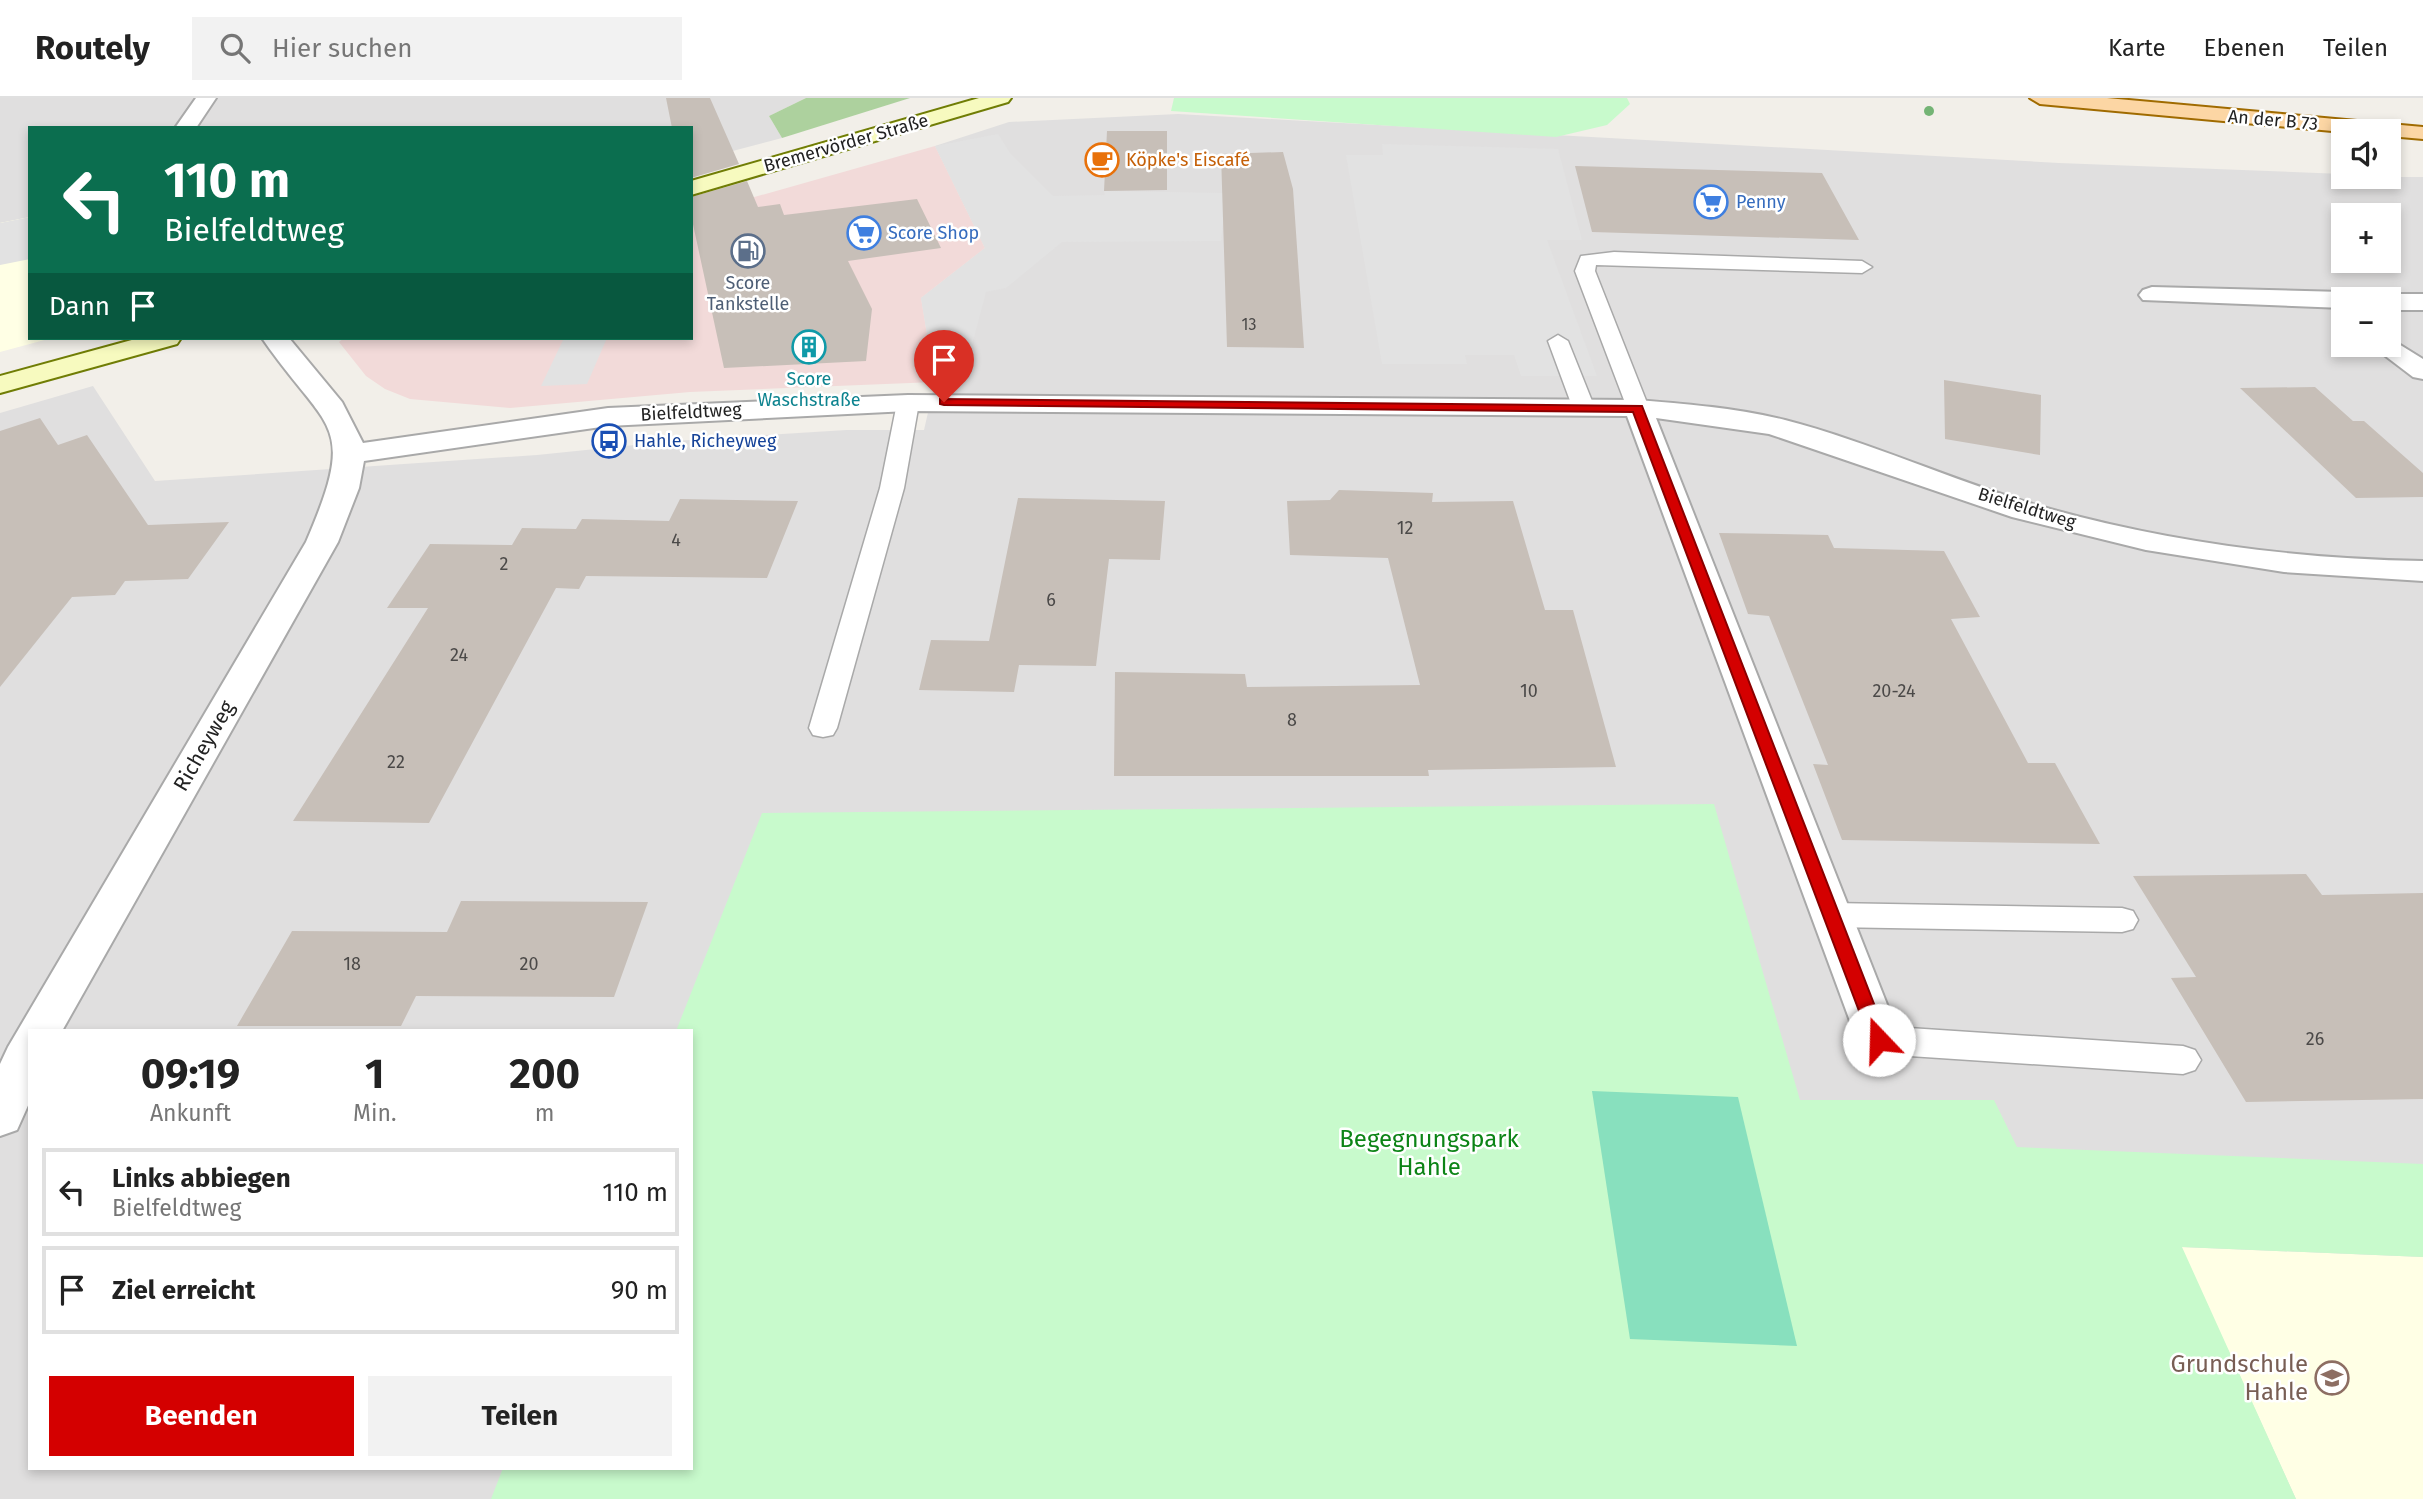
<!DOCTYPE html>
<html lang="de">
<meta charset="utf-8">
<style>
body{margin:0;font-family:"Fira Sans",sans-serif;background:#f2f2f2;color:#222;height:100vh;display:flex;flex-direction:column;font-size:26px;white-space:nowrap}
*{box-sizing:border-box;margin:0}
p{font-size:23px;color:#767676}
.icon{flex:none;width:38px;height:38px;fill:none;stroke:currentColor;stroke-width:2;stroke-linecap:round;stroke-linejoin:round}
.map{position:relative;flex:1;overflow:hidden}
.sheet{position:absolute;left:28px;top:931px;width:665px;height:441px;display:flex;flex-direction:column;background:#fff;border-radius:0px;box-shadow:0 4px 10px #0003}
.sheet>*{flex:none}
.top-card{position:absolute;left:28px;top:28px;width:665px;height:214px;border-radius:0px;box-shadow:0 4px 10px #0003;background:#0b6e4f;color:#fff;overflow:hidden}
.buttons{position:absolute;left:2331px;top:21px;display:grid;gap:14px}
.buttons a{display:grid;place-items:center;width:70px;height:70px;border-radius:0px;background:#fff;box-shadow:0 4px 10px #0003;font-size:35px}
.pin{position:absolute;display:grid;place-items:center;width:60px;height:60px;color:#fff;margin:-72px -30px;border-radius:50% 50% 50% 0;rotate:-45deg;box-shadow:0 0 7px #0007}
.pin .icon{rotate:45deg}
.me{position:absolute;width:77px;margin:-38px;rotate:339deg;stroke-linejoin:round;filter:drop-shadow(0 0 5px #0008)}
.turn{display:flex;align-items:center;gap:24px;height:147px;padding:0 21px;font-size:32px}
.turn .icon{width:91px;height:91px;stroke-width:2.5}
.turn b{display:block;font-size:49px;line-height:60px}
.then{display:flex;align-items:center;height:66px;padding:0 21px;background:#0003;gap:14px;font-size:26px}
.eta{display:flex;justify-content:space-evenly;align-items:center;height:119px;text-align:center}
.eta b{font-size:42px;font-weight:700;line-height:49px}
.cta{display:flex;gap:14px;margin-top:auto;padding:14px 21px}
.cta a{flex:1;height:80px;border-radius:0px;background:#d40000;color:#fff;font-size:28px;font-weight:700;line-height:80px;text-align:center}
.cta a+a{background:#f2f2f2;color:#222}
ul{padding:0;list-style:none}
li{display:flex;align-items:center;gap:21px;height:88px;margin:0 14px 10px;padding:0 7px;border:4px solid #e0e0e0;border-radius:0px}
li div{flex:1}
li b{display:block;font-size:26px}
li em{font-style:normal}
header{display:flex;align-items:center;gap:42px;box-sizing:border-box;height:98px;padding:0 35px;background:#fff;border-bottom:2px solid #e0e0e0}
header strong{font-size:33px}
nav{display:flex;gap:38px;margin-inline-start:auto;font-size:24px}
.search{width:490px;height:63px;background:#f2f2f2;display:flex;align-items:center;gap:18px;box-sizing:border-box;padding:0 24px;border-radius:0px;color:#767676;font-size:26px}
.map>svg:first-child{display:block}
.residential{fill:#e0dfdf;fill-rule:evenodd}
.commercial{fill:#f2dad9}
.education{fill:#ffffe5}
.forest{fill:#add19e}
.park{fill:#c8facc}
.pitch{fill:#88e0be}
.parking{fill:#e2e2e2}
.building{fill:#c7bfb8}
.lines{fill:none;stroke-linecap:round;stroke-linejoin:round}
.lane-casing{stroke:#a9a9a9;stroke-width:3}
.street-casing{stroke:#a9a9a9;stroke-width:4}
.secondary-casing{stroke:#707d05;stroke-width:4}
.primary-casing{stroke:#a06b00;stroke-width:4}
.lane{fill:#fff;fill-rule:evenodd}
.street{fill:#fff;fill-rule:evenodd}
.secondary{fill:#f7fabf;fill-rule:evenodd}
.primary{fill:#fcd6a4;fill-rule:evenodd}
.tree{fill:#74b475}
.route{fill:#d40000;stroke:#8a0000;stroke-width:2}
.labels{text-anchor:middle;stroke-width:5;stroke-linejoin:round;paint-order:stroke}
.far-number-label{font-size:16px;fill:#4b4948}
.far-street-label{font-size:18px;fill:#222;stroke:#fff}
.far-food-label{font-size:18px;fill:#c56008;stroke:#fff;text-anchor:start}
.far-shop-label{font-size:18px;fill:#366cbe;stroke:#fff;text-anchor:start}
.far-service-label{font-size:18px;fill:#4e5e75;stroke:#fff}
.far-culture-label{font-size:18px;fill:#0d838f;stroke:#fff}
.far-transit-label{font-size:18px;fill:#164399;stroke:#fff;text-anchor:start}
.number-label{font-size:18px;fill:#4b4948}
.street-label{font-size:21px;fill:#222;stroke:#fff}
.near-park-label{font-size:24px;fill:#0c8416;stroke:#fff}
.near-education-label{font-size:24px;fill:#785e54;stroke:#fff;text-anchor:end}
</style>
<header>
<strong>Routely</strong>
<div class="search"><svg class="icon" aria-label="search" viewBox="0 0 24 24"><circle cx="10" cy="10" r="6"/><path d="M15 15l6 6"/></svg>Hier suchen</div>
<nav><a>Karte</a><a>Ebenen</a><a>Teilen</a></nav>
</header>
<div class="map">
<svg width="2423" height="1401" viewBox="0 0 2423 1401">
<rect width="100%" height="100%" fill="#f2efe9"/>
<path class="residential" d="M0,0H806L769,18L782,40L691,64V30H30V119L0,125Z
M1178,16L2059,65L2343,76V79H2423V1401H0V315L93,288L155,383L537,357L674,343L846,332H924L935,284L921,200L985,150L935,48L1009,24ZM2343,117H2389V163H2343ZM2343,201H2389V247H2343ZM30,933H691V1370H30Z"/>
<path class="commercial" d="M935,48L985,150L921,200L935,284L690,294L510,310L410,301L385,291L366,278L339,244L344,240H691V117Z"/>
<path class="education" d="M30,119V240H52L0,254V125Z
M2181,1149L2423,1159V1401H2296Z"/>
<path class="forest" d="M806,0H910L782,40L769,18Z"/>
<path class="park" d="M1174,0H1627L1630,6L1607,27L1556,39L1171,13Z
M1714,706L1800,1002H1994L2017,1049L2423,1066V1159L2182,1149L2296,1401H491L503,1370H691V933H676L762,715Z"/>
<path class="pitch" d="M1592,993L1738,999L1797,1248L1630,1241Z"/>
<path class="parking" d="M998,36L1010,55L1053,98L1105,97L1104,93L1226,95L1221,143L1062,144L1006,190L986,194L967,266H932L921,200L985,150L935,48Z
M1382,46L1558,51L1582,142H1547L1597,278H1521L1514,257H1465L1467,266H1382L1346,57H1383Z
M30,119V161L0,167V125Z
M564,240H607L587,286L541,288Z"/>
<path class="building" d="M666,0H710L739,66L691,80V30H672Z
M1107,33H1167V92L1104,93Z
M1283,54L1293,91L1304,250L1227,249L1221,56Z
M1575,68L1822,75L1859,142L1592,134Z
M747,83L758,109L780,106L784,117L917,101L941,150L848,163L872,211L866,263L724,270L691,117V99Z
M1944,282L2041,297L2040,357L1945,341Z
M2315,289L2353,323H2364L2423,375V399L2356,400L2240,290Z
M40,320L58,347L87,337L148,427L229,424L188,481L125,483L115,497L72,499L0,589V333Z
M1339,392L1433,395L1432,404L1513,403L1545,512H1573L1616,669L1428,672L1429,678H1114L1115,574L1245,576L1247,589L1420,587L1388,460L1290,457L1287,403L1330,402Z
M1018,400L1165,403L1160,462L1109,461L1096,568L1019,567L1014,594L919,592L931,542L989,543Z
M680,401L798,403L767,480L586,478L579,491L556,490L429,725L293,723L428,510H387L430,446L512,447L522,430L576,431L582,421L669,423Z
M1719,435L1828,437L1834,450L1944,453L1980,519L1951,521L2028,665H2055L2100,746L1842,742L1813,666L1828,667L1769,518L1748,516Z
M2306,776L2322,797L2423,795V1001L2246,1004L2171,880L2196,879L2133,778Z
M461,803L648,804L614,899L416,898L401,928H237L292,833L447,834Z"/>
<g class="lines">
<defs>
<path id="lane" d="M1614,154L1862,163L1872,169L1862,175L1596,167L1595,173L1649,310L1638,317L1627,310L1575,173L1581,158Z
M1558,237L1568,243L1594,308L1591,313L1583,315L1572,308L1548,243Z
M908,298L919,305L904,390L837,630L833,637L823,639L813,637L809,630L880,390L897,305Z
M1831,805L2122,810L2133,813L2138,822L2133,831L2122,834L1831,829L1820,826L1815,817L1820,808Z
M1879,928L2183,948L2195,952L2201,962L2195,972L2183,976L1879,956L1867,952L1862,942L1867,932Z"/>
<path id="street" d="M196,0H216L196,30H175Z
M2152,189L2343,194L2352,197L2355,201H2343V210L2143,202L2139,197L2143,192Z
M2389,196H2423V212H2389V201H2378Z
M262,240H289L342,304L363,345L608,310L908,297L1638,302C1687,306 1737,310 1785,322C1870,344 1951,382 2036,407C2161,443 2293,461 2423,463V483L2284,474L2146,452L2012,419L1769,336L1656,320L1901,942L1895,955L1879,960L1863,955L1857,942L1627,318L908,313L608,328L364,363L359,390L338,444L62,933H30V1003L17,1032L0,1038V966L8,949L306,444C359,321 328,336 262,240Z
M2389,240L2423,261V281L2413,279L2371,247H2389Z"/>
<path id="secondary" d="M979,0H1011L1008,4L691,97V83Z
M139,240H181L177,246L0,295V278Z"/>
<path id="primary" d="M2030,0H2107L2423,29V41L2389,38V33L2343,34L2040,6Z"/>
</defs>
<use href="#lane" class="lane-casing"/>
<use href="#street" class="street-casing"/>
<use href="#secondary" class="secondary-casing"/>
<use href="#primary" class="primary-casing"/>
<use href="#lane" class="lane"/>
<use href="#street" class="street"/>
<use href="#secondary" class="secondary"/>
<use href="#primary" class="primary"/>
</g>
<circle class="tree" cx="1929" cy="13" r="5"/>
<path class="route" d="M940,301L1642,308L1888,942L1886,947H1872L1870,942L1633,314L944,307L940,306Z"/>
<defs>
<symbol id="cafe-ring" viewBox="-11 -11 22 22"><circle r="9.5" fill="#fff" stroke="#e8710a" stroke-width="1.5"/><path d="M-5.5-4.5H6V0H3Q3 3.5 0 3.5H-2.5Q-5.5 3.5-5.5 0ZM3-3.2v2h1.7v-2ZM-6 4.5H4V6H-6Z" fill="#e8710a"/></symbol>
<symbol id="supermarket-ring" viewBox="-11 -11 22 22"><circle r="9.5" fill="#fff" stroke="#3f7fe0" stroke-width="1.5"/><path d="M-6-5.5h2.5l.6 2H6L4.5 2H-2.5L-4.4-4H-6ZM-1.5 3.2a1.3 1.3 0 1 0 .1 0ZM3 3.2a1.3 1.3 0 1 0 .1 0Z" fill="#3f7fe0"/></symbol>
<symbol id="fuel-ring" viewBox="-11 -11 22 22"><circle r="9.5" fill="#fff" stroke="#5c6f8a" stroke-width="1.5"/><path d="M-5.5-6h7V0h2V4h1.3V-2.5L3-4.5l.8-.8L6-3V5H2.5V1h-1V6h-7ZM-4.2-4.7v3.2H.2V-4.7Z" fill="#5c6f8a"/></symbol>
<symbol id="building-ring" viewBox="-11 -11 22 22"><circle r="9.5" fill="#fff" stroke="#0f9aa8" stroke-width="1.5"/><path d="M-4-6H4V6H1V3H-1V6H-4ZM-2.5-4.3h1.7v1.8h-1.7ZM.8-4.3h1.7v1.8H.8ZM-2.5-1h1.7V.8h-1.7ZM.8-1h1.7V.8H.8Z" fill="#0f9aa8"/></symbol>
<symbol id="bus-ring" viewBox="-11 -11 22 22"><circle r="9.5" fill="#fff" stroke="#1a4fb4" stroke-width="1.5"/><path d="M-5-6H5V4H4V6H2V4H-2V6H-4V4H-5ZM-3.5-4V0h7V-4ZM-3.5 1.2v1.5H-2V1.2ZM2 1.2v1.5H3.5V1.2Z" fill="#1a4fb4"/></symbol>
<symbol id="school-ring" viewBox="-11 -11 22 22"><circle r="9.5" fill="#fff" stroke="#8d6e63" stroke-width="1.5"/><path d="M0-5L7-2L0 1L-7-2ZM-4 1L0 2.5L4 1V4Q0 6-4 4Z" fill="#8d6e63"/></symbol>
</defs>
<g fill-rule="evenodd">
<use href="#cafe-ring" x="1083" y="43" width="38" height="38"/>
<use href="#supermarket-ring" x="1692" y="85" width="38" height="38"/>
<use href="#supermarket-ring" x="845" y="116" width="38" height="38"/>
<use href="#fuel-ring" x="729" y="134" width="38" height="38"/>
<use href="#building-ring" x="790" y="230" width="38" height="38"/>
<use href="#bus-ring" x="590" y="324" width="38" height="38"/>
<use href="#school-ring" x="2313" y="1261" width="38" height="38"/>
</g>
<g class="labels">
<g class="far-number-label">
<text x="1249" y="232">13</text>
</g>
<g class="far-street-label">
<text transform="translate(2273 22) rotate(5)" y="6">An der B 73</text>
<text transform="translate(846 45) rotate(-16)" y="6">Bremervörder Straße</text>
<text transform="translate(691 314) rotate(-3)" y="6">Bielfeldtweg</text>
<text transform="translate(2027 410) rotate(17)" y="6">Bielfeldtweg</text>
</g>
<g class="far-food-label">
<text x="1126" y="68">Köpke's Eiscafé</text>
</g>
<g class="far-shop-label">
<text x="1736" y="110">Penny</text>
<text x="888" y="141">Score Shop</text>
</g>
<g class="far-service-label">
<text x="748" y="191">Score<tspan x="748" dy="21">Tankstelle</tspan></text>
</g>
<g class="far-culture-label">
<text x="809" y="287">Score<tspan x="809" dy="21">Waschstraße</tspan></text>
</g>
<g class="far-transit-label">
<text x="634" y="349">Hahle, Richeyweg</text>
</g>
<g class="number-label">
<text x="1405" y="436">12</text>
<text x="676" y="448">4</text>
<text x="504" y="472">2</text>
<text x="1051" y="508">6</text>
<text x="459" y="563">24</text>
<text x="1529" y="599">10</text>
<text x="1894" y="599">20-24</text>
<text x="1292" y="628">8</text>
<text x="396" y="670">22</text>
<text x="352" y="872">18</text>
<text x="529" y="872">20</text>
<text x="2315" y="947">26</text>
</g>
<g class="street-label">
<text transform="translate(204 648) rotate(-60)" y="7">Richeyweg</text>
</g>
<g class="near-park-label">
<text x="1429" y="1049">Begegnungspark<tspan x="1429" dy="28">Hahle</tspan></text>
</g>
<g class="near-education-label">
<text x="2308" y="1274">Grundschule<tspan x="2308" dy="28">Hahle</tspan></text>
</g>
</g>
</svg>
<div class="buttons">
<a><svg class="icon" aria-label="sound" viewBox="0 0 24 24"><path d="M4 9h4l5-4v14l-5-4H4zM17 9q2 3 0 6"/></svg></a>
<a>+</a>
<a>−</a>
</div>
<div class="pin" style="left:944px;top:304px;background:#d93025"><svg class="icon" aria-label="arrive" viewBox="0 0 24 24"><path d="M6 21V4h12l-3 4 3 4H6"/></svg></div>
<svg class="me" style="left:1879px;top:942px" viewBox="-20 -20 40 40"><circle r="19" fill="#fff"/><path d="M0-13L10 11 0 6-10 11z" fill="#d40000"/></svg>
<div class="top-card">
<div class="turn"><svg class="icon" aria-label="left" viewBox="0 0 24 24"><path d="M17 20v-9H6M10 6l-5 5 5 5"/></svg><div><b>110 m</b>Bielfeldtweg</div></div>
<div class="then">Dann<svg class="icon" aria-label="arrive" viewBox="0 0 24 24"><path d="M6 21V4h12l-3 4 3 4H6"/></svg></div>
</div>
<section class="sheet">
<div class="eta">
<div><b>09:19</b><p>Ankunft</p></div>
<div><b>1</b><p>Min.</p></div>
<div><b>200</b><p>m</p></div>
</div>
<ul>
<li><svg class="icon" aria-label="left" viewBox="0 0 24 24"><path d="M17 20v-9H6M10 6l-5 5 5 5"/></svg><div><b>Links abbiegen</b><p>Bielfeldtweg</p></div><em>110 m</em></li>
<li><svg class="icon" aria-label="arrive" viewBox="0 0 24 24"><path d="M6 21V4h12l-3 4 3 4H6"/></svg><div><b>Ziel erreicht</b></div><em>90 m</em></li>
</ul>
<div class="cta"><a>Beenden</a><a>Teilen</a></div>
</section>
</div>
